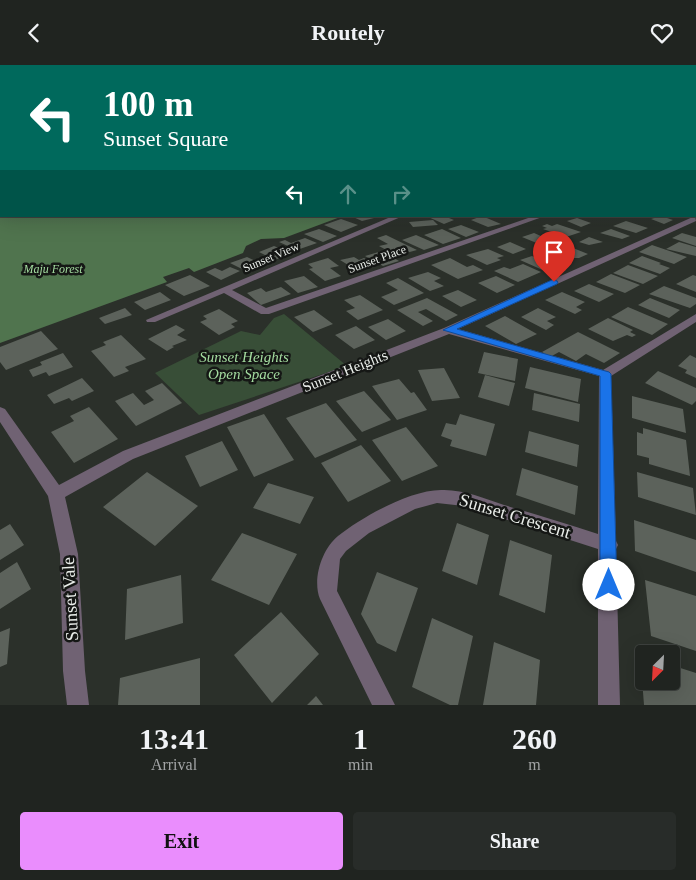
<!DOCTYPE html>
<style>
body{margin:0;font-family:"Times New Roman",serif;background:#282c29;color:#f1f3f6;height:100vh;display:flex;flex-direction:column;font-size:19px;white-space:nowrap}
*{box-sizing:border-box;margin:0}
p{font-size:16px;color:#a2a4a5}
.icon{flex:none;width:28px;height:28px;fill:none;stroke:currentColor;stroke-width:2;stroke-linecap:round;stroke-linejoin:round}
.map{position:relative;height:640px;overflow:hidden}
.side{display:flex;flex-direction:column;background:#202420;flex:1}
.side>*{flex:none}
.guide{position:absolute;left:0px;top:0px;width:696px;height:152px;box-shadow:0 5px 20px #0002,0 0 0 1px #3d413e;background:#00695c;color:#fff;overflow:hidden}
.needle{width:32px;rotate:204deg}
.tools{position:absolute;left:635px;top:580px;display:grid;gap:10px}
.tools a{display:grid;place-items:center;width:45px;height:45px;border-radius:5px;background:#202420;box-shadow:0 5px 20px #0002,0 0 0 1px #3d413e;font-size:25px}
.pin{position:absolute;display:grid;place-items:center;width:42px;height:42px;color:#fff;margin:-51px -21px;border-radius:50% 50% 50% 0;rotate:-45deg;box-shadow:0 0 5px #0007}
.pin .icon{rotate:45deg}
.me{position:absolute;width:55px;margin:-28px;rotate:0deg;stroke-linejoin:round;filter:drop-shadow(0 0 4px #0008)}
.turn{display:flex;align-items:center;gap:18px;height:105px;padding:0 20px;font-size:22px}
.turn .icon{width:65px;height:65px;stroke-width:2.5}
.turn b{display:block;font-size:35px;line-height:42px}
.lanes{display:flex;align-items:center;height:48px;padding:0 20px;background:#0003;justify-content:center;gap:25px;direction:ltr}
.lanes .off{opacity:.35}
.eta{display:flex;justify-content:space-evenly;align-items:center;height:85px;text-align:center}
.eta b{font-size:30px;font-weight:700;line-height:35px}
.primary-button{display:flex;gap:10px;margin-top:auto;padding:10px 20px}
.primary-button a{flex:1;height:58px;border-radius:5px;background:#ea8dfd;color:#111;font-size:20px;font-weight:700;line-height:58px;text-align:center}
.primary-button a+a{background:#282c29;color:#f1f3f6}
header{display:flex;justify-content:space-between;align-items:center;height:65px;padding:0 20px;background:#202420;font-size:22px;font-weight:700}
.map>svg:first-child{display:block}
.green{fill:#384e37}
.forest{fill:#50744e}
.building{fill:#5c625b}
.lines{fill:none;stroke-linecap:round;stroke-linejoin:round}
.minor{fill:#706273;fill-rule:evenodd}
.route{fill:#1a73e8;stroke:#114b97}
.labels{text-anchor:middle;stroke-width:5;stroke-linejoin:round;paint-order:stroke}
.far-street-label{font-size:12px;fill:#e9ede9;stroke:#151715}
.far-park-label{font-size:12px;font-style:italic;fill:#a4dca0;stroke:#151715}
.park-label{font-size:15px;font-style:italic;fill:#a4dca0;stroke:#151715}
.street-label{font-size:15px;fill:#e9ede9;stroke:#151715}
.near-street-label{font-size:18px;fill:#e9ede9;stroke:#151715}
</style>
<header><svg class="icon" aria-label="back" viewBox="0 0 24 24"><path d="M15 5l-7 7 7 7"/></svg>Routely<svg class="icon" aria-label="heart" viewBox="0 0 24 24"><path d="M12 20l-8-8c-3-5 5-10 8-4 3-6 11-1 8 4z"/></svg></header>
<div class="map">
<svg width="696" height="640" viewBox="0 0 696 640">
<rect width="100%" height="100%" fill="#2b302a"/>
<path class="green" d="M284,249L347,301L199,350L155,308L241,266L260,270L274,253Z"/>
<path class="forest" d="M0,71L1,151H343L284,173L261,174L246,181L243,188L194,207L189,203L163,212L167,217L0,278Z"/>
<path class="building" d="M351,151H375L378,152L362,156Z
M426,151H444L454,155L444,159Z
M482,151L501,159L488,162L471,155Z
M661,151L673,155L664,159L651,154Z
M577,153L591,158L581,162L567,156Z
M341,154L358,160L341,167L324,160Z
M433,155L438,160L413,162L409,157Z
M626,156L648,163L636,168L613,161Z
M547,159L552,161L557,159L581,167L566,172L543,164L547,163L542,161Z
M461,160L479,167L466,172L448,164Z
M319,164L337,171L323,177L304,169Z
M442,164L461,173L443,179L424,170Z
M611,164L630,171L622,174L600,168Z
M534,168L550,175L539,179L522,172Z
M682,168L696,172V181L672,173Z
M386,170L417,185L406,188L398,184L390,187L379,181L388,179L377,173Z
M416,170L439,180L424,185L402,175Z
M589,172L603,177L589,180L579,177Z
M305,173L317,178L297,185L279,177L285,175L291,178Z
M510,177L526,184L513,189L497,182Z
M679,177L696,182V191L666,184Z
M652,180L687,192L674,199L639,187Z
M274,181L291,188L275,195L259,187Z
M568,181L588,189L579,193H571L557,186Z
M488,184L504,191L497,193L501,195L487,200L466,190Z
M382,186L399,196L383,201L365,191Z
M547,189L571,199L563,202L555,200L566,205L554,210L520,195L532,191L548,198L550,197L540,192Z
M642,191L661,198L659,199L670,203L660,209L629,198Z
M247,192L264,200L248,207L230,198Z
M354,192L359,195L364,193L376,200L358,206L340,195Z
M328,193L339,201L330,203L341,211L325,216L309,204L313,203L308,199Z
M450,193L467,202L473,200L483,205L458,214L431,200Z
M523,199L541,207L518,217L494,206L504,202L510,204Z
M628,200L658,211L643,219L613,208Z
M230,202L240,206L221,215L206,207L215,203L222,206Z
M428,207L441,213L434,216L444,221L430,226L408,213Z
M611,209L640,220L625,228L596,217Z
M190,210L210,221L184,231L165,220Z
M693,210L696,211V227L676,219Z
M304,211L318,222L298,228L284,216Z
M496,211L515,220L497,228L478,218Z
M398,213L424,228L394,240L381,232L398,225L386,218Z
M589,219L614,229L599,237L574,226Z
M664,221L696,233V239L690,243L649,229Z
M281,222L291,229L261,240L247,228L261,223L266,227Z
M458,225L477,235L461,242L442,231Z
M160,227L171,235L145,245L134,237Z
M562,227L585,237L576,242L582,245L575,249L545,235Z
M360,230L383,245L358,255L346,246L355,243L344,235Z
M427,233L458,250L446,256L426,244L418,247L433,256L423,261L397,245Z
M650,233L680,245L669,253L638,240Z
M628,242L668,259L652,270L611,252Z
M125,243L132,250L105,259L99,253Z
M538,243L556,252L547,256L554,260L546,265L521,252Z
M219,244L238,256L231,259L235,262L219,270L200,257L207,254L203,251Z
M314,245L333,259L313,267L294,252Z
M505,251L537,269L516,279L485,261Z
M608,253L633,265L630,267L636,270L632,272L627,270L613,276L588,264Z
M388,254L406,266L386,275L368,262Z
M176,260L185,265L177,270L187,275L172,281L174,282L167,286L148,274Z
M356,261L375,275L354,284L335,270Z
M41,266L58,284L6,305L0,297V282Z
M578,267L620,288L604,298L586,289L576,296L559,287L550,292L542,287Z
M121,270L146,294L125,302L129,306L114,312L91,286L106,280L103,277Z
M484,287L518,294L515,316L478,308Z
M63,288L73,302L49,311L46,307L33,312L29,305L42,300L40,297Z
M690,290L696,293V313L685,308L687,305L678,301Z
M530,302L581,314L578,337L525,323Z
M444,303L460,333L432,336L418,305Z
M658,306L696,323V336L692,340L645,318Z
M485,310L515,318L509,341L478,332Z
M82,313L94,326L72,336L69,333L54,339L47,330Z
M399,314L411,328L414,327L427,345L397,355L372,321Z
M162,318L182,338L136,361L115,336L133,328L144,340L154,335L145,326Z
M364,326L391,355L362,367L336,336Z
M534,328L580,339L579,357L532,345Z
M632,331L683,344L686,368L632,353Z
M326,338L357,375L315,393L286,353Z
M89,342L118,374L74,398L51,367L74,356L70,351Z
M264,349L294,395L254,412L227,362Z
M460,349L495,359L486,391L450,381L452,375L441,371L446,358L456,360Z
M406,362L438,401L402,416L372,375Z
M643,363L686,375L690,411L649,399V393L637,390V367L643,369Z
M529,366L579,380L577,402L525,387Z
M222,376L238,405L200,422L185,391Z
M361,380L391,416L348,437L321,398Z
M522,403L578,421L575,450L516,430Z
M147,407L198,441L155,481L103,442Z
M637,407L693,423L696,450L638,432Z
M268,418L314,432L300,459L253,443Z
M634,455L696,475V507L635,486Z
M457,458L489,470L477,520L442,506Z
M10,459L24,480L0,495V465Z
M242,468L297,489L269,540L211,515Z
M510,475L552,490L545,548L499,530Z
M17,497L31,524L0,544V508Z
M377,507L418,523L396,587L377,578L361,549Z
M181,510L183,558L125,575L127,524Z
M645,515L696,531V586L651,571Z
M281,547L319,589L272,638L234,590Z
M432,553L473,571L458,640H450L412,622Z
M10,563L7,599L0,602V567Z
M494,577L540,595L536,640H483Z
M640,588L644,590V616H671V600L696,608V640H644Z
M200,593V640H118L120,613Z
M316,631L323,640H307Z"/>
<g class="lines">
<path class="minor" d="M695,101H696V105H695Z
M695,123H696V127H695Z
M393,151H403L232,225L266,243L534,151H545L269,249H261L224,228L155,257H147L146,255Z
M695,151L696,156L458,264L603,305L696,249V257L611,311L616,476L618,480L616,484L620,640H598V484L464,441L437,438L415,444L369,468L346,486L340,494L337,526L395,640H372L320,534C312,514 322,484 338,471C362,452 410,425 441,425C462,424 484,433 504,440C535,449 567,459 598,469L599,311L449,269L133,394L65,432L78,489L85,606L89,640H67L63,606L60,489L48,431L0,357V342L5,344L59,420L123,386L444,263Z"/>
</g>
<linearGradient id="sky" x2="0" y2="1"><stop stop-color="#181a17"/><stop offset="0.44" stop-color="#444e55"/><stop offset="1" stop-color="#444e55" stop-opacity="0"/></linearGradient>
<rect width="696" height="161" fill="url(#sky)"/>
<path class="route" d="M554,214L558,217L557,219L457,264L609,307L611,309L617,520L615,526L609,528L603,526L600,520V311L443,265Z"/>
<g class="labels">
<g class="far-street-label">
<text transform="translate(271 192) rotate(-23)" y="4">Sunset View</text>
<text transform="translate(377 194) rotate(-20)" y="4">Sunset Place</text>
</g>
<g class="far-park-label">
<text x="53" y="208">Maju Forest</text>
</g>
<g class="park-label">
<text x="244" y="297">Sunset Heights<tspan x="244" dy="17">Open Space</tspan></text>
</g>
<g class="street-label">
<text transform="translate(345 306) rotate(-22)" y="5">Sunset Heights</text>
</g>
<g class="near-street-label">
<text transform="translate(515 451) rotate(17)" y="6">Sunset Crescent</text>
<text transform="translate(70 534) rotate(-93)" y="6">Sunset Vale</text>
</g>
</g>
</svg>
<div class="tools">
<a><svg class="needle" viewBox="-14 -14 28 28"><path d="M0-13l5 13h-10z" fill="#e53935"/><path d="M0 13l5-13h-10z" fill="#a2a4a5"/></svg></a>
</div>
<div class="pin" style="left:554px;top:217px;background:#d93025"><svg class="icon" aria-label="arrive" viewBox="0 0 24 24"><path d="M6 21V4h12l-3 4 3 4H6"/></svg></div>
<svg class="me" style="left:609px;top:520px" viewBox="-20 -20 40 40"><circle r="19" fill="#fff"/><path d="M0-13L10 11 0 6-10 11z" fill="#1a73e8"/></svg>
<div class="guide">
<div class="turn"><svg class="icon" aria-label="left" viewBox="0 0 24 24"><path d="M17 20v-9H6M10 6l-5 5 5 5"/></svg><div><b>100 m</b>Sunset Square</div></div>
<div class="lanes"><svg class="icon" aria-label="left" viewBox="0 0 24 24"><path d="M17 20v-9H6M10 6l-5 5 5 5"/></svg><svg class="icon off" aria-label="ahead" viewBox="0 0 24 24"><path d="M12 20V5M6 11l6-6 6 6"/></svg><svg class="icon off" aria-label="right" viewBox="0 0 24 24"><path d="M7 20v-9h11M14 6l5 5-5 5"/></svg></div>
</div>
</div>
<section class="side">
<div class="eta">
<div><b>13:41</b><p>Arrival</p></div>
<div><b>1</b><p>min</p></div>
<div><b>260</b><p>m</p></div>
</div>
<div class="primary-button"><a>Exit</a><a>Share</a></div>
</section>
